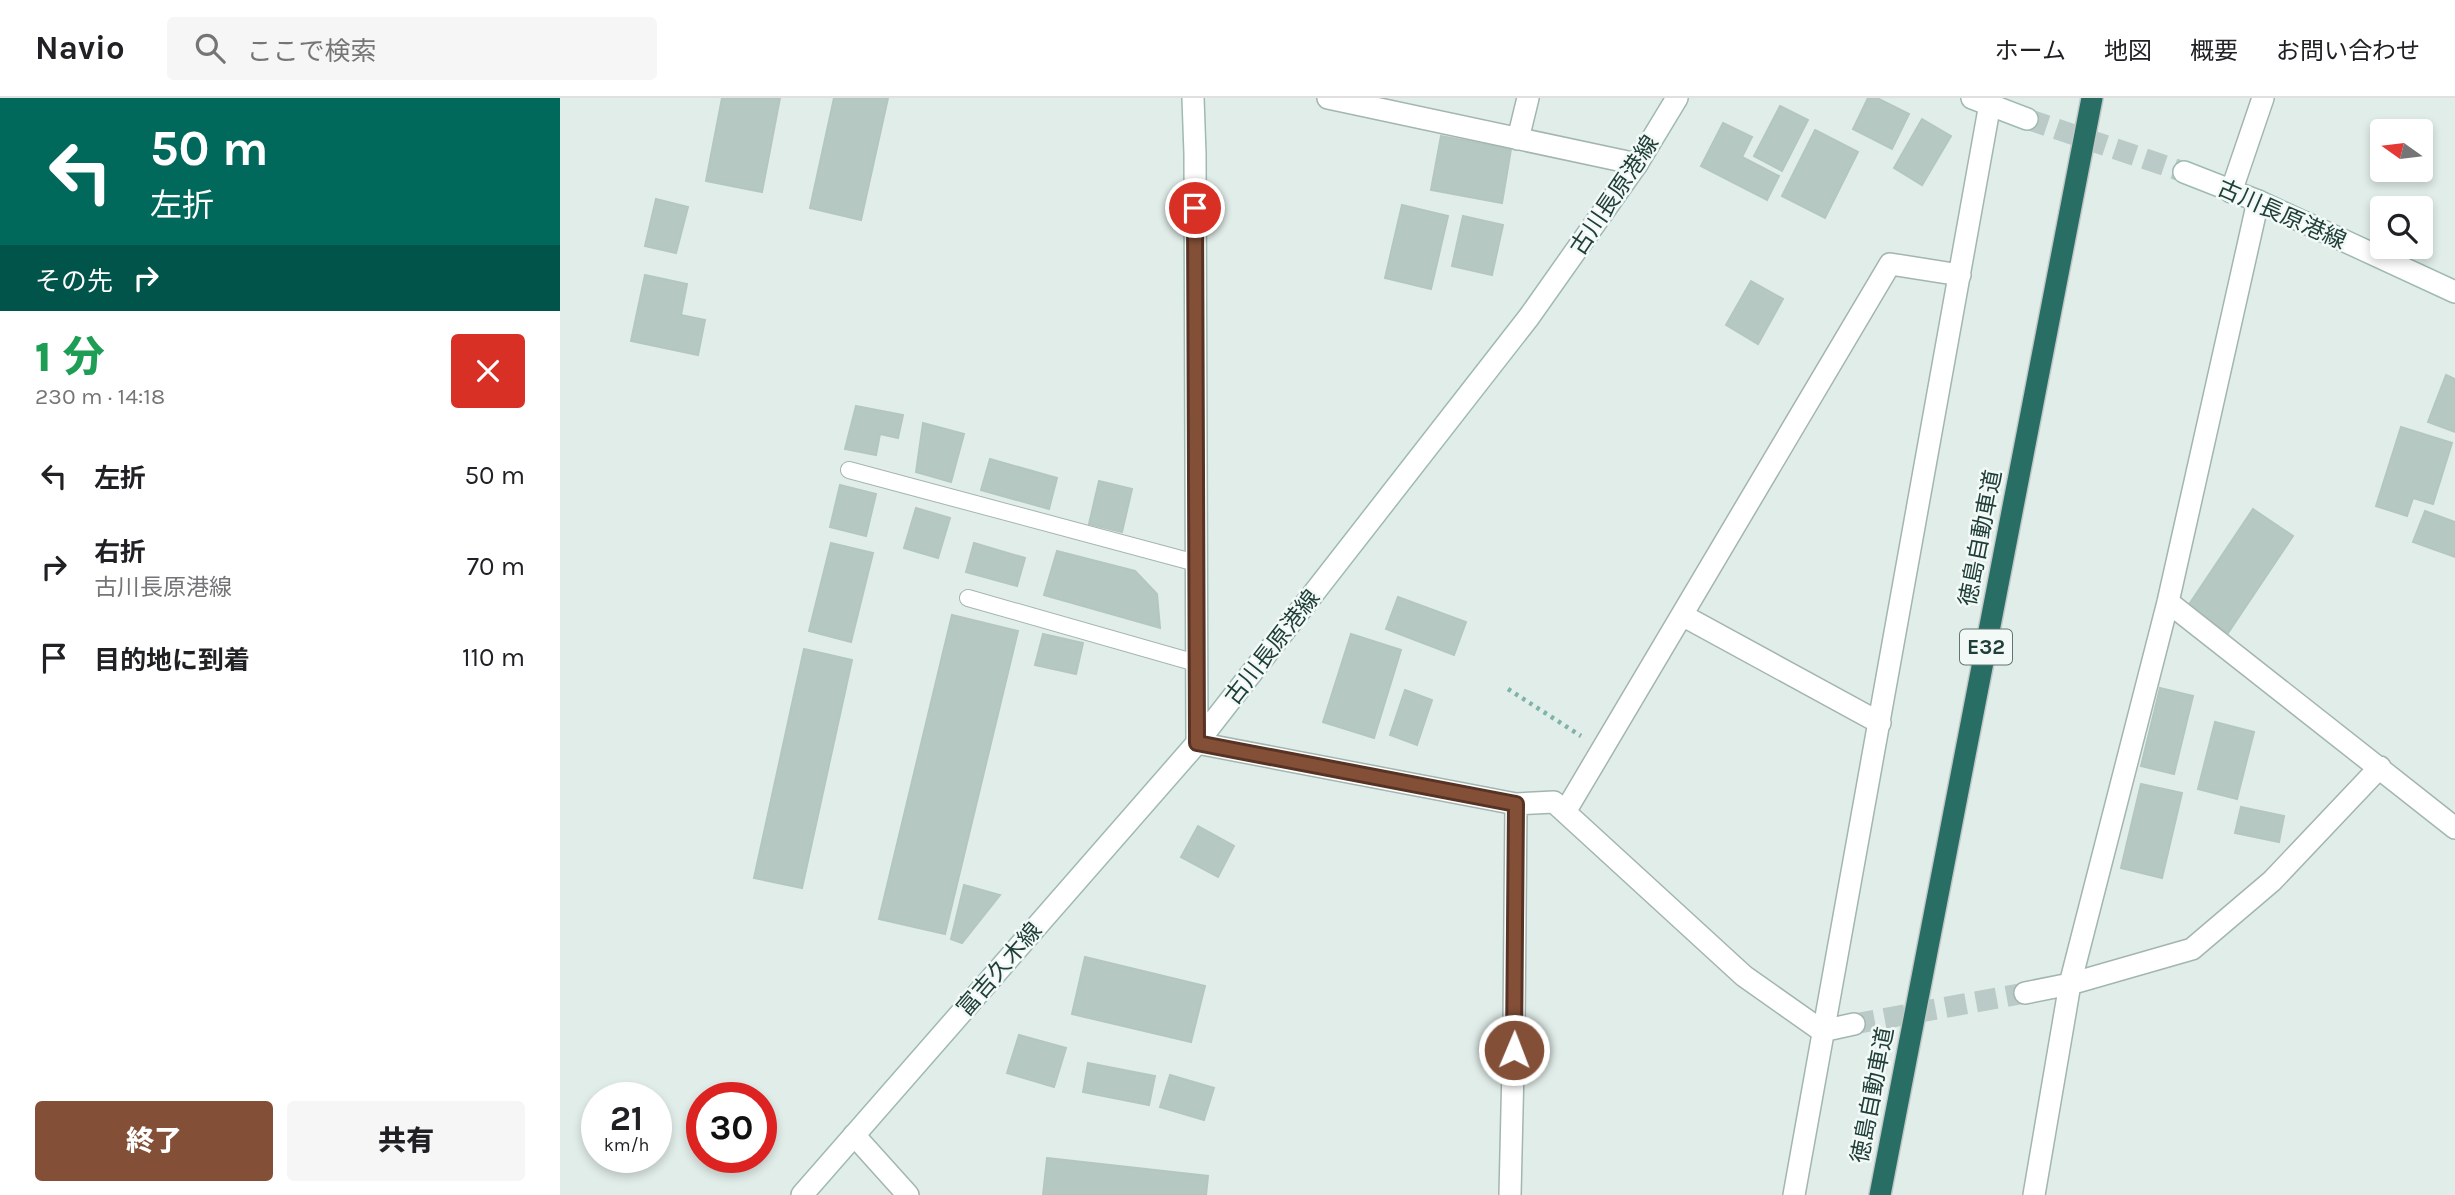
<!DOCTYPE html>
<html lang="ja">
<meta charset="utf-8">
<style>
body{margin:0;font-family:Karla,"Noto Sans JP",sans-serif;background:#f6f6f6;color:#202124;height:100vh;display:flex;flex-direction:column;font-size:26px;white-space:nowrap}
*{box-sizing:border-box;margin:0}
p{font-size:23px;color:#757577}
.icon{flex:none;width:38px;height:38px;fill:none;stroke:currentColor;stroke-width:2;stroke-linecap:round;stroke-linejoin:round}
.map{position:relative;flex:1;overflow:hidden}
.sheet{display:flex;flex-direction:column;background:#fff;width:560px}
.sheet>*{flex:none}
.top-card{background:#00695c;color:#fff;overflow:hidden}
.needle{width:46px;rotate:284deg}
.buttons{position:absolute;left:1810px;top:21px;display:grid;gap:14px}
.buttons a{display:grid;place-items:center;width:63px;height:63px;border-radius:7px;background:#fff;box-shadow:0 4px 10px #0003;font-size:35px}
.speed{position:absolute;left:21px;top:984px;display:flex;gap:14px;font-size:35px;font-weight:700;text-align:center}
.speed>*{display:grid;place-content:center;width:91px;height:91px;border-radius:50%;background:#fff;box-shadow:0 4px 10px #0003;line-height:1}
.speed small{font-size:18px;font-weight:400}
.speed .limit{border:10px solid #d22;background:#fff;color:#111}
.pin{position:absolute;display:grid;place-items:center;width:60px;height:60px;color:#fff;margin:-30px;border:4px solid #fff;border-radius:50%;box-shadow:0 2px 7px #0007}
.me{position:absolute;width:77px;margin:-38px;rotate:1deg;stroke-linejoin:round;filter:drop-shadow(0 0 5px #0008)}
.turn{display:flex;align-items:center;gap:24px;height:147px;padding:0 35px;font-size:32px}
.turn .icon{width:91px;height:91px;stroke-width:2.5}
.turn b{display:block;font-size:49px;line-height:60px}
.then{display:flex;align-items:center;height:66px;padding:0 35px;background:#0003;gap:14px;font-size:26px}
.round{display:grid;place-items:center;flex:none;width:74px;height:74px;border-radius:7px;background:#f6f6f6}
.overview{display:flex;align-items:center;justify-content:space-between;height:119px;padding:0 35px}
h1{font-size:42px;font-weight:800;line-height:52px;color:#1e9e55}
.action{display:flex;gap:14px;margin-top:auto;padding:14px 35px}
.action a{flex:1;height:80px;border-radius:7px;background:#844f37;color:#fff;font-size:28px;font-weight:800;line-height:80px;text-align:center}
.action a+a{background:#f6f6f6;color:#202124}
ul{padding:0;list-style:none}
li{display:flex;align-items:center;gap:21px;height:91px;padding:0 35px}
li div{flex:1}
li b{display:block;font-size:26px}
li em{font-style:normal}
header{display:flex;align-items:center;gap:42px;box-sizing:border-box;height:98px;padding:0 35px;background:#fff;border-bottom:2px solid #e0e0e0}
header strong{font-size:33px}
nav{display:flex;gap:38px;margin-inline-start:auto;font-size:24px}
.search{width:490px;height:63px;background:#f6f6f6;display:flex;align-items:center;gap:18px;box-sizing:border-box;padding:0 24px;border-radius:7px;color:#757577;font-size:26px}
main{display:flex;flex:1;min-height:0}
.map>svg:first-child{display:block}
.building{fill:#b6c8c2;stroke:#b3c7c0;stroke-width:2}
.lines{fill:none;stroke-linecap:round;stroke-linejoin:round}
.minor-tunnel{stroke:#bacac6;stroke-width:21;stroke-dasharray:21 10;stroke-linecap:butt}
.secondary-tunnel{stroke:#bacac6;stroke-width:21;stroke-dasharray:21 10;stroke-linecap:butt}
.service-casing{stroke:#a3b5b1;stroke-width:18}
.minor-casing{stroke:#a3b5b1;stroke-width:24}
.secondary-casing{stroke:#9ebab2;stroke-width:24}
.motorway-casing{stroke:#c1c9c8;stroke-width:24}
.path{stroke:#7fb3a7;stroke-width:4.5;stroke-dasharray:3.5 5;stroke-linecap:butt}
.service{stroke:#fff;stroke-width:16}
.minor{stroke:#fff;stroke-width:21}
.secondary{stroke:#fff;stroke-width:21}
.motorway{stroke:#296e65;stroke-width:21}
.route-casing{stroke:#563324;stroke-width:18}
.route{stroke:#844f37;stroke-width:12}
.labels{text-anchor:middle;stroke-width:5;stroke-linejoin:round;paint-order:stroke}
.shield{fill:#f2f9f6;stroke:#5f7772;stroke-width:2}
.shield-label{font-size:21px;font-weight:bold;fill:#203f39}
.street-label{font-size:23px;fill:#203f39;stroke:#f2f9f6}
</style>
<header>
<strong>Navio</strong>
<div class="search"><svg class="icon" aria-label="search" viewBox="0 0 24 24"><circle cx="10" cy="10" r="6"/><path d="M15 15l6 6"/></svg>ここで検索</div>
<nav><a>ホーム</a><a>地図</a><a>概要</a><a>お問い合わせ</a></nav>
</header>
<main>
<section class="sheet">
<div class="top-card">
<div class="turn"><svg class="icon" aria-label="left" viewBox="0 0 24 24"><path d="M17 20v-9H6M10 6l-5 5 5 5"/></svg><div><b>50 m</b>左折</div></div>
<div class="then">その先<svg class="icon" aria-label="right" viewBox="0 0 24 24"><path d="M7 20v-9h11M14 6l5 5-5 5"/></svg></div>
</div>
<div class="overview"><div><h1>1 分</h1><p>230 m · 14:18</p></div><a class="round" style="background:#d93025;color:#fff"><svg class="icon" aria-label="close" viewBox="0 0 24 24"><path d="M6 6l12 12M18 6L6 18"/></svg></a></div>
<ul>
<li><svg class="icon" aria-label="left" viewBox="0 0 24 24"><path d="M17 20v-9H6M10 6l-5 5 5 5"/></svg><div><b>左折</b></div><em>50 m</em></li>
<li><svg class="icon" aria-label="right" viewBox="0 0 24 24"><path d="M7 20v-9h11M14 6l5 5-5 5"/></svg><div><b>右折</b><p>古川長原港線</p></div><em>70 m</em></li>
<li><svg class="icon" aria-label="arrive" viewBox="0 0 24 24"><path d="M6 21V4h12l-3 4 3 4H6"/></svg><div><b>目的地に到着</b></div><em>110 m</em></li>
</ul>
<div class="action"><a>終了</a><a>共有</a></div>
</section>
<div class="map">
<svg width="1895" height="1097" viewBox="0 0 1895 1097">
<rect width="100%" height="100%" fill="#e1ede9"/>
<path class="building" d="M162,0H220L202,94L146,83Z
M274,0H328L301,122L250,110Z
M1308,0H1317L1349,16L1332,51L1293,31Z
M1220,8L1248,22L1222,73L1194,58Z
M1362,21L1391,38L1362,87L1334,70Z
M1163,25L1192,39L1182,59L1219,78L1207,102L1141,68Z
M1255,32L1298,54L1265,120L1222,98Z
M881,38L951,51L942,105L871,92Z
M96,101L128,109L116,155L85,148Z
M842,107L888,118L871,191L825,180Z
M903,118L943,127L932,177L892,168Z
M85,177L127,186L121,217L145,222L138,257L71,243Z
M1191,183L1223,201L1198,246L1166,227Z
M1886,277L1895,281V334L1868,324Z
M296,308L343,317L338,340L320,336L316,357L285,351Z
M363,325L404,336L391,384L356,374Z
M1841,329L1892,345L1873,406L1853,400L1847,418L1816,408Z
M430,361L497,380L489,411L421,392Z
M539,383L572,391L562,434L529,426Z
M280,387L316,396L306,438L270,429Z
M356,410L390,420L378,460L344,450Z
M1693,411L1733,438L1668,535L1628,508Z
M1865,413L1895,424V459L1853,444Z
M271,445L313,455L291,544L249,533Z
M414,445L465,460L457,488L406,474Z
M497,453L575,473L597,496L600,530L484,497Z
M838,499L906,524L894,557L826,531Z
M392,517L458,533L385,836L319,821Z
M483,536L523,545L516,576L475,567Z
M791,536L841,552L814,640L763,624Z
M244,551L292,562L242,790L194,780Z
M1600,590L1633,598L1614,676L1581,668Z
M845,592L872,602L857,647L830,637Z
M1655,624L1694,634L1677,701L1638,691Z
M1581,686L1622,695L1602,780L1561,770Z
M1681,709L1724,718L1719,744L1675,735Z
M638,728L674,748L658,779L621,759Z
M404,787L440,797L402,845L391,841Z
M525,859L645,888L631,944L512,916Z
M459,937L506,950L494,989L447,975Z
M528,965L595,978L589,1007L523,994Z
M610,977L654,990L644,1022L600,1009Z
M487,1060L648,1078L646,1097H483Z"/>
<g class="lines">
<path class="minor-tunnel" d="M1294,926L1465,895"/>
<path class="secondary-tunnel" d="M1467,21L1624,74"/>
<defs>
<path id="service" d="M289,372L636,465
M408,500L636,565"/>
<path id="minor" d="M768,0L1077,66
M958,41L968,0
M1671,94L1703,0
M1608,504L1895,730
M1122,517L1320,625
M637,645L956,706L994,704L1184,878L1262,933L1294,926
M1005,714L1330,166L1400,177
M1465,895L1510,886L1632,851L1712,783L1820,669
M294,1037L348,1097
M950,1097L954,927L956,706
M1234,1097L1431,0
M1474,1097L1510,886L1608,504L1698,103"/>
<path id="secondary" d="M633,0L635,56L637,645
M1412,0L1467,21
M1624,74L1698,103L1895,194
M242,1097L637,645L969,219L1077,66L1117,0"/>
<path id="motorway" d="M1320,1097L1532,0"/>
</defs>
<use href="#service" class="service-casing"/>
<use href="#minor" class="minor-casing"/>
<use href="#secondary" class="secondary-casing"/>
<use href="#motorway" class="motorway-casing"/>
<path class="path" d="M948,591L1021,638"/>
<use href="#service" class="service"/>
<use href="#minor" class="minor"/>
<use href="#secondary" class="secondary"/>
<use href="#motorway" class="motorway"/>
</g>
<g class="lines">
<defs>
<path id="route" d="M635,110L637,645L956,706L954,952"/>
</defs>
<use href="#route" class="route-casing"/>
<use href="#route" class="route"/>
</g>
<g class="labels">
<rect class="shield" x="1400" y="531.5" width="52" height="35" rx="5"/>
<g class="shield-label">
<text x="1426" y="556">E32</text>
</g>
<g class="street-label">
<text transform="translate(1054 97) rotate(-56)" y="8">古川長原港線</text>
<text transform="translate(1722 116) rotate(24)" y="8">古川長原港線</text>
<text transform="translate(1420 440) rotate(-79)" y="8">徳島自動車道</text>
<text transform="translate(712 549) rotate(-52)" y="8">古川長原港線</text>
<text transform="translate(439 871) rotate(-49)" y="8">富吉久木線</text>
<text transform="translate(1312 997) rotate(-79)" y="8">徳島自動車道</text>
</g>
</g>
</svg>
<div class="buttons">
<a><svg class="needle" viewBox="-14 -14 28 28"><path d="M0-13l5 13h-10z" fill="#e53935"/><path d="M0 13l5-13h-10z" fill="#757577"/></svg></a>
<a><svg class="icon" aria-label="search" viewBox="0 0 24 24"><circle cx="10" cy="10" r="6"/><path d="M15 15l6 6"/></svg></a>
</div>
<div class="speed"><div>21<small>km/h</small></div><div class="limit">30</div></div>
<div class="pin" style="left:635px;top:110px;background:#d93025"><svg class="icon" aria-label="arrive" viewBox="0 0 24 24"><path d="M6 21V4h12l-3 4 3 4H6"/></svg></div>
<svg class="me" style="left:954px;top:952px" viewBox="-20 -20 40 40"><circle r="17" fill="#844f37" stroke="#fff" stroke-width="3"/><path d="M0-11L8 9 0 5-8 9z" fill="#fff"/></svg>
</div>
</main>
